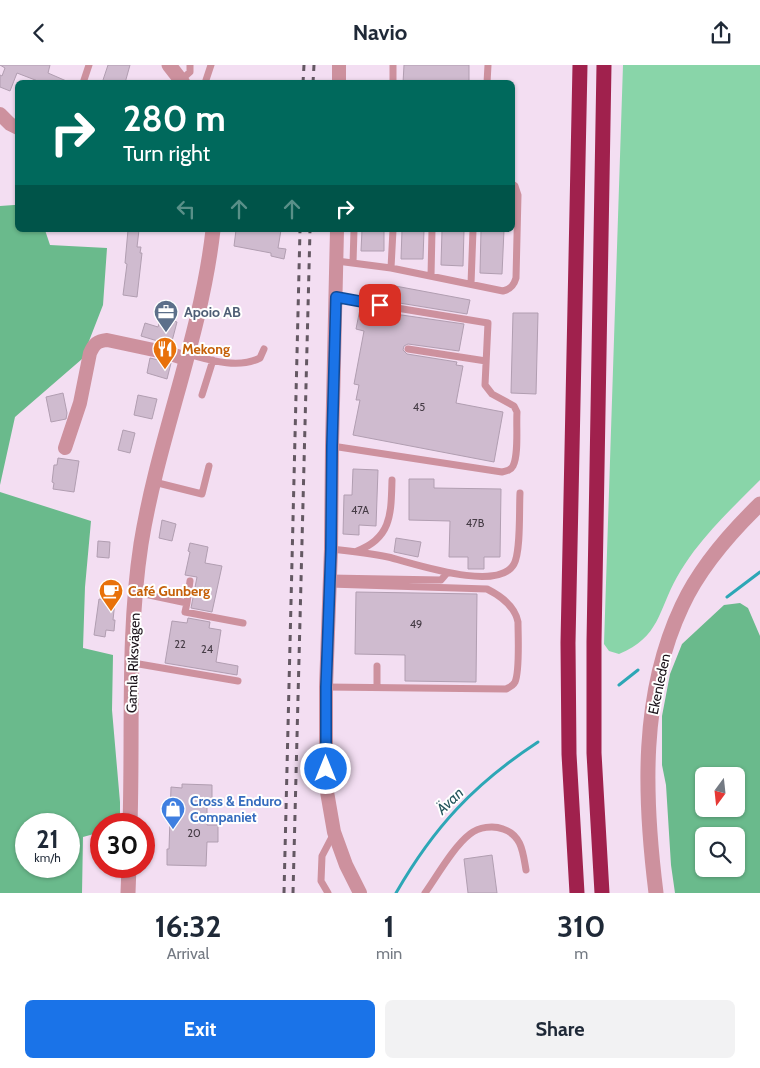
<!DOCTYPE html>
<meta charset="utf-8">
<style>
body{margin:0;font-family:Cabin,sans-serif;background:#f2f2f3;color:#1f2937;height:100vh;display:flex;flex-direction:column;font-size:19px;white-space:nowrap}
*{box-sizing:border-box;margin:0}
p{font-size:16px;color:#747a83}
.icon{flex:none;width:28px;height:28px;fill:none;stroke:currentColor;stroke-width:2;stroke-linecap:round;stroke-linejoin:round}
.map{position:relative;height:828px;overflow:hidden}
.sheet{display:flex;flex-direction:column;background:#fff;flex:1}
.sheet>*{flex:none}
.banner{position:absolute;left:15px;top:15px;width:500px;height:152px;border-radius:8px;box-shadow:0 1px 4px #0004;background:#00695c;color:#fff;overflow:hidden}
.needle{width:32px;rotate:195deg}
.fabs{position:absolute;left:695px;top:702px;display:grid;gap:10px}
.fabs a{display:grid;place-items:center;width:50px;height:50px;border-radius:8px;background:#fff;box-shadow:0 1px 4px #0004;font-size:25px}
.speed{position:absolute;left:15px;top:748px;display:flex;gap:10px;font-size:25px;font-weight:700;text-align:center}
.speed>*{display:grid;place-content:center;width:65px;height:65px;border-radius:50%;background:#fff;box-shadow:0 1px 4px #0004;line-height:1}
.speed small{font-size:12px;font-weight:400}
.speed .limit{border:8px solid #d22;background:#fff;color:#111}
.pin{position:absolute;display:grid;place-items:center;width:42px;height:42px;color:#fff;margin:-21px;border-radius:10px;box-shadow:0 2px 8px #0006}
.me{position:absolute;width:55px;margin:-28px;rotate:0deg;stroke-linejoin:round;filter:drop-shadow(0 0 4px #0008)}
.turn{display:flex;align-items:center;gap:18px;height:105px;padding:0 25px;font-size:22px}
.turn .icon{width:65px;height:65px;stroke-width:2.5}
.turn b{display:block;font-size:35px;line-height:42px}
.lanes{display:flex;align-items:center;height:48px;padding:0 25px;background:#0003;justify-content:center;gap:25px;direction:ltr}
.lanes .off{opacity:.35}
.eta{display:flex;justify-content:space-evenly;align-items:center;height:85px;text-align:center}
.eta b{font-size:30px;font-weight:700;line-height:35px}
.button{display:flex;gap:10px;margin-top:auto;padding:10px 25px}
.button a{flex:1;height:58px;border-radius:8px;background:#1a73e8;color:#fff;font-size:20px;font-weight:700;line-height:58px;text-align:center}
.button a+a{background:#f2f2f3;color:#1f2937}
header{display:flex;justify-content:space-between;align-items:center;height:65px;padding:0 25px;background:#fff;font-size:22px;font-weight:700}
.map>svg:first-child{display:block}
.green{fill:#89d5a9}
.forest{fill:#6aba8c;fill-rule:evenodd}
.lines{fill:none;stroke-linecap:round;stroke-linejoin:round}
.stream{stroke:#2da7b6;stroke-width:3}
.building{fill:#cfbbcf;stroke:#b19eb1}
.service{stroke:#cd919e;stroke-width:7}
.minor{stroke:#cd919e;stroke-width:14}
.tertiary{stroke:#cd919e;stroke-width:15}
.motorway{stroke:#a0214d;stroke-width:15}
.rail{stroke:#645863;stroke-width:3;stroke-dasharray:6 6;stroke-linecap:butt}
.route-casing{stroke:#114b97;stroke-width:12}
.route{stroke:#1a73e8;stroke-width:9}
.labels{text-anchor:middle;stroke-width:4;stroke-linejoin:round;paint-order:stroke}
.number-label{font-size:11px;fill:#463c46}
.service-label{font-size:14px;font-weight:bold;fill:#4e5e75;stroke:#fff;text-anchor:start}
.food-label{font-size:14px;font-weight:bold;fill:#c56008;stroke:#fff;text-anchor:start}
.street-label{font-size:14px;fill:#181118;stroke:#fff}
.shop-label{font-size:14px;font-weight:bold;fill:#366cbe;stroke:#fff;text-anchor:start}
.water-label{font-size:15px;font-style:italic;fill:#24555c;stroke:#fff}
</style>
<header><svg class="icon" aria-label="back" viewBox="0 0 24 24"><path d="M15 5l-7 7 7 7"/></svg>Navio<svg class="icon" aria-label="share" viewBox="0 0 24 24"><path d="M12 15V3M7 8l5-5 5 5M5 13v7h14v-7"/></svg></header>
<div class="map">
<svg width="760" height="828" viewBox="0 0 760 828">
<rect width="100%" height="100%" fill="#f3def2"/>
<path class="green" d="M623,0H760V415C737,438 714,460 694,486C688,494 682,503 677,512C658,546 660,572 619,589L609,586L604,579Z"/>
<path class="forest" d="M14,140H17L18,165H45L50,180L107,183L103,240L82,294L15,352L0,420V141Z
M0,427L91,456L85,522L83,583L113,590L112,645L120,737V759H101V767L83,772L82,828H0ZM26,759H69V801H26Z
M740,538L748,543L760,571V828H675L671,800L666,720L662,700V651L670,609L682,579L724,540ZM704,711H736V744H704ZM704,771H736V804H704Z"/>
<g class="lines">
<path class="stream" d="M727,532L760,507
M619,620L638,605
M396,828C434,762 474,719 538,677"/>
</g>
<path class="building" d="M0,0H50L48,8L71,18H43L17,8L10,26L0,22V10L2,11L5,3Z
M108,0H130L125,18H102Z
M404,0H469V18H403Z
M128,165H139L137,182H141L140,188H142L137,232L123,230L127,199L125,198Z
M236,165H281L278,183L286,184L284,194L271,191V188L234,181Z
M362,165H384V186H361Z
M402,165H424L423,194H401Z
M442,165H464L463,201L441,200Z
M481,165H504L502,209L480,208Z
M390,220L470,235L467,249L387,236Z
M360,244L464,259L459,286L408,279L404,281L403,285L407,289L457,297L456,300L463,301L456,338L503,347L494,397L353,370L360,335H356L359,320L354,319L364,266L356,264Z
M513,248H538L536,329L511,328Z
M161,252L177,257L171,280L141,271L145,258L158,262Z
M150,293L171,298L167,314L147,308Z
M63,328L67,348L66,354L51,357L46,332Z
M138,330L157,334L152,354L134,350Z
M123,365L135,368L130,388L118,385Z
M58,393L79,396L74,427L53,424L54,418L52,417L54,400H57Z
M353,404L378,405L376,461L359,460V470L343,469L344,430H352Z
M409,414H434V423L501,424L500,492H484V504H468V492H449L450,456L409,455Z
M162,455L176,459L172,476L159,473Z
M396,473L421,477L418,492L394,487Z
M98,476L110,477L109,493L97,492Z
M190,478L208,482L205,498L222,501L212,547L191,543L197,512L185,510L190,487L188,486Z
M356,527L477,529L476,617L405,616V590L355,589Z
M99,534L115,536L113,555H115L114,566L106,565L105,572L94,570Z
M188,553L210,557L209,563L221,565L216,597L238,601L237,610L165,598L172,556L187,558Z
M182,719L212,720V740H207V760H218V777H207L206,801L167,800V784H169L171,722L182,723Z
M492,790L497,828H468L464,794Z"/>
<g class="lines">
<path class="service" d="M181,15L190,7V0
M83,18L89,0
M205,18L211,0
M393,18V0
M487,18L488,0
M337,196L391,203L503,226C511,224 514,220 516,213L518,130L515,121L512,119
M353,198L354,165
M391,203L393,165
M431,211L432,165
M471,219L473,165
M408,284L486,296
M188,289C210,295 238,304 260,293L264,284
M202,330L213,295
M332,381L502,407C507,406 511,405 513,401C519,389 516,361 517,347L514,341L492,329L485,320L488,258L336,233
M154,417L202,429L209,401
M331,484C350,486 369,488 388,492C413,498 498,528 514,499C521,487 519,444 520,428
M357,486C392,473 391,448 392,415
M330,513L441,515L447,508
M135,527L187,538L185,547L243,558
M187,538L190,516
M133,598L238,616
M326,622L506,624C510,622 513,621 515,617C520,606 518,571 518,557C515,541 501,531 487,524L329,519
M377,622V601
M328,828L321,816L322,791L334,768
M425,828C437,811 454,781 470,769C479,762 493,760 503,764C522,770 523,788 526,805"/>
<path class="minor" d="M339,18V0
M0,49L10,59L18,63
M337,165L332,381L331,484L326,622V721L334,767L346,800L360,828
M65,383L80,338L90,288C94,279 97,276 107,275L168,288L186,294"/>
<path class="tertiary" d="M169,0L183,18
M130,759C133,666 127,571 141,479C158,373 201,272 213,165
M128,828L129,801
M656,828C644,732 640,630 682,541C700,502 730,468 760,439"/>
<path class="motorway" d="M577,828L569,689L568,578L580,0
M602,828L594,688V577L604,0"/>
<path class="rail" d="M303,18L304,0
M313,18L314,0
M284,828L300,165
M293,828L310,165"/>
</g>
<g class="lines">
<defs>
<path id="route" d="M326,704V622L331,484L332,381L336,232L380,240"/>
</defs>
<use href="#route" class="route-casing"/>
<use href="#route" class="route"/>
</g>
<defs>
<symbol id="office-pin" viewBox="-11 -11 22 30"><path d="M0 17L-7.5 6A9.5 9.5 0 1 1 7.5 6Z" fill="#5c6f8a" stroke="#fff"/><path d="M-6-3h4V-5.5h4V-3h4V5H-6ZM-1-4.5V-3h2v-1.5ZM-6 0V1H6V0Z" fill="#fff"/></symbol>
<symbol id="restaurant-pin" viewBox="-11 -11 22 30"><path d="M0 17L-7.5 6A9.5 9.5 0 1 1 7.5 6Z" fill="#e8710a" stroke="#fff"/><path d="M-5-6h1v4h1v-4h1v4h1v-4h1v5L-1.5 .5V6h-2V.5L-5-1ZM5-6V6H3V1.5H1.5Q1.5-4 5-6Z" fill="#fff"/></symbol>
<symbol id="cafe-pin" viewBox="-11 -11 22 30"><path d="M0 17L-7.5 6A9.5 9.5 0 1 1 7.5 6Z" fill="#e8710a" stroke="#fff"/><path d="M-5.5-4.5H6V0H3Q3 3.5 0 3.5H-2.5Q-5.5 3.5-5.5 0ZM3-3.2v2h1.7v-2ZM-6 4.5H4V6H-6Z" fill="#fff"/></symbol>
<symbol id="shop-pin" viewBox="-11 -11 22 30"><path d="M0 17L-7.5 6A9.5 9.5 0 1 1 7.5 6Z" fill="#3f7fe0" stroke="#fff"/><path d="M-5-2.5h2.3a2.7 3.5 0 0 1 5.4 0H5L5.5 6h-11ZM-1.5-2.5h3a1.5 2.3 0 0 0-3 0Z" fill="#fff"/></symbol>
</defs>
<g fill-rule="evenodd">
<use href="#office-pin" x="152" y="233" width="28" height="38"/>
<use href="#restaurant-pin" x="151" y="270" width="28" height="38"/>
<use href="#cafe-pin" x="97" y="512" width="28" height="38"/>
<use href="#shop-pin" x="159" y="730" width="28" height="38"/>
</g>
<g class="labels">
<g class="number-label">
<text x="419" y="346">45</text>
<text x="360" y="449">47A</text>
<text x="475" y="462">47B</text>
<text x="416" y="563">49</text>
<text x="180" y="583">22</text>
<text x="207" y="588">24</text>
<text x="194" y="772">20</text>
</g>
<g class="service-label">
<text x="184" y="252">Apoio AB</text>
</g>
<g class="food-label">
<text x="182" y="289">Mekong</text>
<text x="128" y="531">Café Gunberg</text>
</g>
<g class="street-label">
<text transform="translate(133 598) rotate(-88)" y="5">Gamla Riksvägen</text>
<text transform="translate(659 619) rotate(-78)" y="5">Ekenleden</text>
</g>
<g class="shop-label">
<text x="190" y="741">Cross &amp; Enduro<tspan x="190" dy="16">Companiet</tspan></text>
</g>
<g class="water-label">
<text transform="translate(450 736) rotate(-44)" y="5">Ävan</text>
</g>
</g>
</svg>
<div class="fabs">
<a><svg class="needle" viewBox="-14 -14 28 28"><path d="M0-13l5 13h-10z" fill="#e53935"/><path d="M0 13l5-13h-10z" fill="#747a83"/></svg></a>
<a><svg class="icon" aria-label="search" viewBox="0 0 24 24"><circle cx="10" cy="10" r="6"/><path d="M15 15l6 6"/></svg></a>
</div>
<div class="speed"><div>21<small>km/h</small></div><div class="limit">30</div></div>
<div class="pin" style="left:380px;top:240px;background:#d93025"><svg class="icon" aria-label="arrive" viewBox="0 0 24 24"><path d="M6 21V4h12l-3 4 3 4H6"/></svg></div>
<svg class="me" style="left:326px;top:704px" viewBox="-20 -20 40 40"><circle r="17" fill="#1a73e8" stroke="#fff" stroke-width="3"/><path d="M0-11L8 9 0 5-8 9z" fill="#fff"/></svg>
<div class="banner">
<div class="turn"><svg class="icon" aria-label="right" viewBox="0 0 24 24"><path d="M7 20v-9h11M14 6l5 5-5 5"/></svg><div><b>280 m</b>Turn right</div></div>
<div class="lanes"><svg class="icon off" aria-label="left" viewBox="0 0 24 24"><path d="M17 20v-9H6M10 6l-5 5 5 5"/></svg><svg class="icon off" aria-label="ahead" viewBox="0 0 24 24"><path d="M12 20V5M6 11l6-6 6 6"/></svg><svg class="icon off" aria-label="ahead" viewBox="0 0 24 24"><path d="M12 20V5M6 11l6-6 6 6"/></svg><svg class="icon" aria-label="right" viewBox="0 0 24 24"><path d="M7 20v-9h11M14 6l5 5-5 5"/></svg></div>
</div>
</div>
<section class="sheet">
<div class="eta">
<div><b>16:32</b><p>Arrival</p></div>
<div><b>1</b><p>min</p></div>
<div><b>310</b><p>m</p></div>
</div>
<div class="button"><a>Exit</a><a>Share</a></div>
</section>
